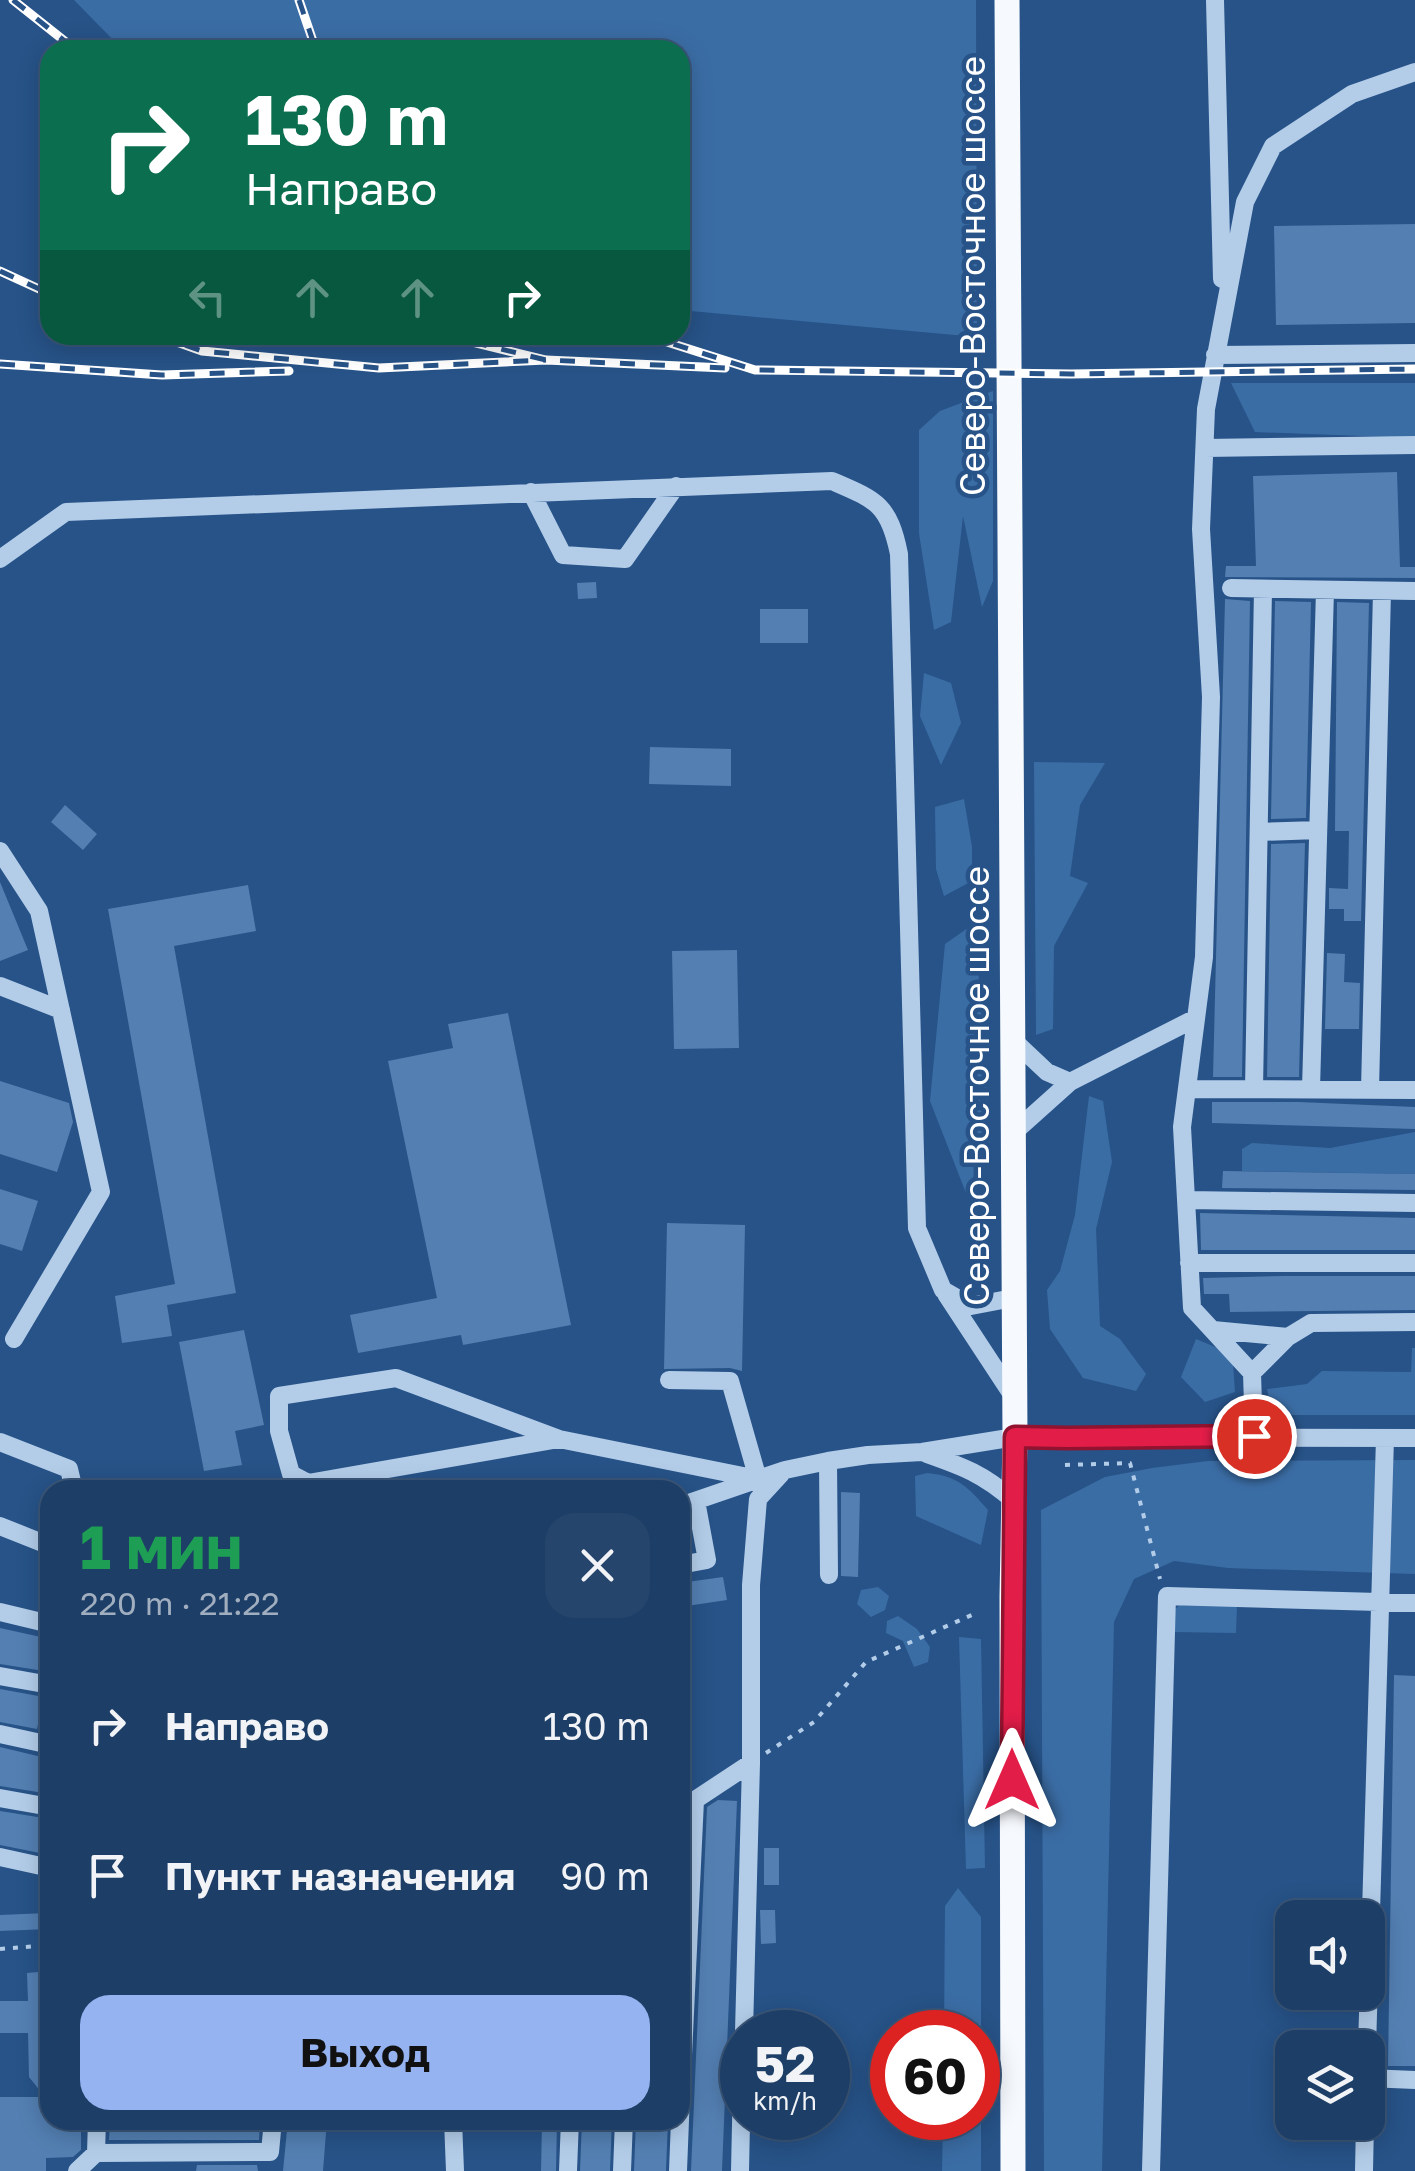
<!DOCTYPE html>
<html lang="ru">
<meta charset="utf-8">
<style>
body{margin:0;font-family:"Golos Text",sans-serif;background:#25456c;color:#f1f3f6;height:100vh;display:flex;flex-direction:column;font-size:38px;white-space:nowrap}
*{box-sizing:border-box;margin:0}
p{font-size:32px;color:#a0aebf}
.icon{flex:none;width:55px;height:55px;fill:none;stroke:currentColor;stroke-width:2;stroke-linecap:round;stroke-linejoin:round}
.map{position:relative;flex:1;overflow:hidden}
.details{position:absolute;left:40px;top:1480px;width:650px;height:650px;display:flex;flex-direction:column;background:#1d3e66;border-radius:30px;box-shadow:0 5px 25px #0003,0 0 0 2px #3b577a}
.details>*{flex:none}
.guide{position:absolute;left:40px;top:40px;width:650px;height:305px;border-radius:30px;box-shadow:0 5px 25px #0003,0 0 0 2px #3b577a;background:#0b6e4f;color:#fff;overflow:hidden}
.fabs{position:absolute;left:1275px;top:1900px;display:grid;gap:20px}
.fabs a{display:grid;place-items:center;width:110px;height:110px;border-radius:20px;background:#1d3e66;box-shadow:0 5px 25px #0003,0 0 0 2px #3b577a;font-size:50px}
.speed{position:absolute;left:720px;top:2010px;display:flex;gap:20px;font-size:50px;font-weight:700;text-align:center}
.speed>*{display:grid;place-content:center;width:130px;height:130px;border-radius:50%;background:#1d3e66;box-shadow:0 5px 25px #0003,0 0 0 2px #3b577a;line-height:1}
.speed small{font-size:25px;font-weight:400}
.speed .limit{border:15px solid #d22;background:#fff;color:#111}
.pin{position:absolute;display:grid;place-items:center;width:85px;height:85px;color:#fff;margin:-42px;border:5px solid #fff;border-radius:50%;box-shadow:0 2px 10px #0007}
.me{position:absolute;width:110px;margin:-55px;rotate:0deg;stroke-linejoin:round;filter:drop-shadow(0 0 8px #0008)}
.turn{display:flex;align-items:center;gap:35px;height:210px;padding:0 40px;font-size:45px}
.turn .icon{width:130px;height:130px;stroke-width:2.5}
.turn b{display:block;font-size:70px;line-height:85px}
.lanes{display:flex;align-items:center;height:95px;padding:0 40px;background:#0003;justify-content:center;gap:50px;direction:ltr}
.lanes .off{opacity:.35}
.round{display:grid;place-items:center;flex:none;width:105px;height:105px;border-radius:30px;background:#25456c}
.head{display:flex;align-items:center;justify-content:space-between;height:170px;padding:0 40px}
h1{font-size:60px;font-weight:700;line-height:75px;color:#1e9e55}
.action{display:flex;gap:20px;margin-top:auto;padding:20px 40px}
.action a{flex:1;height:115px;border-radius:30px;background:#95b2f1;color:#111;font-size:40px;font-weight:700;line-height:115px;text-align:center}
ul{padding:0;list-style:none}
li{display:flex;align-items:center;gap:30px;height:150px;padding:0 40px}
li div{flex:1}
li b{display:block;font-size:38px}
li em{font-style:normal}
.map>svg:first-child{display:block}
.green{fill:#3b6da5}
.building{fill:#537fb2}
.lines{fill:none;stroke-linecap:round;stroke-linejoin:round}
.path{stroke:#b3cde9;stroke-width:4;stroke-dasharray:5 8;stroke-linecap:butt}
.minor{stroke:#b3cde9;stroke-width:18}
.major{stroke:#f6f9fe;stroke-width:25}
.rail-casing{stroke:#fff;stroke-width:9}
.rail{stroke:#275388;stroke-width:5;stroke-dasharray:15;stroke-linecap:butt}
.route-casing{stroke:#92132f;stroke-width:25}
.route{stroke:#e11d48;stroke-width:18}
.labels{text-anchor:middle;stroke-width:9;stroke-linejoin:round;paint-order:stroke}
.street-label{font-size:35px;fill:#fff;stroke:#275388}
</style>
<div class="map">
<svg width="1415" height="2171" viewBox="0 0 1415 2171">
<rect width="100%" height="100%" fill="#275388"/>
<path class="green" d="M74,0H976L977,337L680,310V50H123Z
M1231,383H1415V438L1255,432Z
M993,391V581L982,607L963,516L951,622L934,630L919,533V430L940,411Z
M924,673L951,683L961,723L941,765L920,716Z
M1034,762L1105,763L1080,805L1070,876L1088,883L1054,946L1053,1029L1036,1035Z
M964,799L972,847V881L944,896L936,869L935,807Z
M975,923L990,1142L966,1193L930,1101L945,944Z
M1089,1096L1103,1101L1112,1162L1096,1229L1100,1326L1120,1339L1146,1374L1136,1391L1083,1378L1050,1329L1047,1290L1060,1271L1075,1215Z
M1415,1132V1174L1242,1171V1149L1252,1143L1330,1148Z
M1196,1339L1220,1349L1233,1364L1235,1392L1205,1402L1181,1377Z
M1412,1348H1415V1415H1272L1267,1389L1307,1384L1322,1371L1411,1372Z
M1415,1460V1574L1228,1568L1174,1561L1134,1579L1114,1622L1102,2171H1044L1041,1510L1105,1477L1152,1468L1208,1461Z
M927,1473C958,1476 968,1487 988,1510L981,1545L916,1516L915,1476Z
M878,1587L889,1596L885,1610L871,1617L857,1604L861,1590Z
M1181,1604L1237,1605L1236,1633L1173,1632L1174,1610Z
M898,1616L917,1629L930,1647L928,1662L914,1667L903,1641L886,1633L887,1621Z
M959,1637L981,1639L985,1868L966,1869Z
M958,1888L981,1917V2171H942L943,2118H978V2032H944L945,1906Z"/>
<path class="building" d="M1415,224V323L1276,325L1274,226Z
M1397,472L1400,567H1415V578L1225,577L1226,566H1256L1253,476Z
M596,582L597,598L578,599L577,583Z
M1225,599L1250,601L1242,1077H1213Z
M1275,601L1311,602L1306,818L1271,819Z
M1337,602L1369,603L1361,921H1344V909H1329V888L1348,889L1349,831H1335Z
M760,609H808V643H760Z
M650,747L731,749V786L649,784Z
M65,805L97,834L83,850L51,822Z
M1305,843L1299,1077H1267L1271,844Z
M0,882L28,950L0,961Z
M248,885L256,931L174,946L236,1293L167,1305L172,1336L122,1343L115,1296L175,1284L108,909Z
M737,950L739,1048L674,1049L672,951Z
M1327,953L1345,954L1344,982L1360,983L1359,1029H1325Z
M508,1013L571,1325L463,1345L461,1335L358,1353L350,1315L437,1298L388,1061L453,1048L448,1024Z
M0,1081L69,1103L73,1122L57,1172L0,1154Z
M1212,1102H1299L1415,1107V1129L1212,1123Z
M1223,1171L1415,1174V1190L1222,1188Z
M0,1189L38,1201L22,1251L0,1244Z
M1200,1213L1415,1218V1250H1201Z
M667,1223L745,1225L742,1371L730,1368L664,1369Z
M1284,1276H1415V1310L1230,1312L1229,1294H1204L1203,1278Z
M244,1330L264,1425L235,1431L242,1465L204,1471L179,1342Z
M841,1492L860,1493L858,1577L841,1576Z
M723,1577L727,1600L680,1607V1583Z
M0,1628L50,1639V1672L0,1664Z
M1394,1675L1415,1676V2066H1388Z
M0,1689L44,1697L37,1729L0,1722Z
M0,1747L50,1759V1794L0,1786Z
M718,1800L737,1801L722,2171H691L707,1807Z
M0,1811L50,1819V1855L0,1845Z
M764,1848H779V1885H764Z
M760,1910H775L776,1943L761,1944Z
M47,1913L48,1929L0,1931V1915Z
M50,1971V2120H81V2150L73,2157L46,2158V2171H0V2097H45L29,2077L28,2033H0V2001H28L27,1973Z
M110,2120H260L259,2140H109Z
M288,2120H327L323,2171H283Z
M582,2120H612L610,2171H580Z
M636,2120H668L666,2171H634Z
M542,2122H557L556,2171H541Z
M197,2165H257L258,2171H196Z"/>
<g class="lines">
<path class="path" d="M1065,1465L1130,1463L1160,1579
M766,1753L814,1722L866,1662L974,1614
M0,1949L50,1945"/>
<path class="minor" d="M1215,0L1222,279
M1215,355L1415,353
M1205,448L1415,445
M531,492L563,555L625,559L676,486
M0,559L66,512L832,481C876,500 889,504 899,554L917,1228L943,1290L971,1306L1013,1298
M1231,588L1415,591
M1259,832L1318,830
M0,851L39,911L101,1192L14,1339
M0,986L61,1010
M1012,1039L1047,1072L1070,1082L1196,1018
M1187,1089L1415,1090
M1254,1089L1263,589
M1311,1089L1325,590
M1370,1090L1382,591
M1012,1134L1070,1082
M1186,1200L1415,1203
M1189,1263H1415
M946,1294L1013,1396
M1213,1330L1288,1337
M1252,1373L1288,1337L1311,1323L1415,1322
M669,1380L730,1381L758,1479
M1254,1436L1252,1373L1192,1308L1182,1127L1204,957L1211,697L1201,529L1206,409L1245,202L1273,146L1352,94L1415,72
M559,1439L308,1483L291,1474L279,1431V1396L396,1378L559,1439L758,1479
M0,1442L69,1469L74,1490
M927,1454C964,1467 983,1474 1013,1500
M828,1461L829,1575
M680,1506L785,1470L828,1461L868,1455L922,1452L1015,1437L1415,1438
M0,1526L50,1546
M680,1565L707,1560L696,1501
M0,1612L50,1624
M0,1676L50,1685
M0,1734L50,1745
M0,1798L50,1807
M0,1857L50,1868
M744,2032L751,1763V1585L758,1499L781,1474
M1367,2048L1385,1438
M1368,2078L1415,2080
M680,2119L695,1800L751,1763
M453,2120L455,2171
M96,2153L97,2120
M77,2171L96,2153L270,2152L273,2120
M568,2171L570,2120
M622,2171L624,2120
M678,2171L680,2120
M740,2171L742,2077
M1151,2171L1167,1596L1415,1603
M1364,2171L1365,2122"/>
<path class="major" d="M1007,0L1015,1437L1012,1597L1013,2171"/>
<defs>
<path id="rail" d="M13,0L76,50
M299,0L316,50
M0,271L50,294
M157,335L202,351L379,368L546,360
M443,335L546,360L725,368
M645,335L755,370L1071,374L1415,369
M0,364L162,375L289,371"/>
</defs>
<use href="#rail" class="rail-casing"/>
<use href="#rail" class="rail"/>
</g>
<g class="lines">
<defs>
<path id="route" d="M1012,1780L1015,1437L1067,1438L1254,1436"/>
</defs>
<use href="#route" class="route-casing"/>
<use href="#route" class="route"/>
</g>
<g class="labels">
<g class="street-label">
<text transform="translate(973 276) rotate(-90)" y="12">Северо-Восточное шоссе</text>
<text transform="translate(977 1086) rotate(-90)" y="12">Северо-Восточное шоссе</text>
</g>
</g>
</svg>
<div class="fabs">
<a><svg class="icon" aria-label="sound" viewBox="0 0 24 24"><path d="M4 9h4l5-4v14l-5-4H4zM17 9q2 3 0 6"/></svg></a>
<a><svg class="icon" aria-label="layers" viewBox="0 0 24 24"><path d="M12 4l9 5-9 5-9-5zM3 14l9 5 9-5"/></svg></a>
</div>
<div class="speed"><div>52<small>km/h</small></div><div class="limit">60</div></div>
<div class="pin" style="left:1254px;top:1436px;background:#d93025"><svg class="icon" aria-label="arrive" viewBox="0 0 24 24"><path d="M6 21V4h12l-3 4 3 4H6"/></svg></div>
<svg class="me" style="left:1012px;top:1780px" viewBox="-20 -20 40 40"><path d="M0-17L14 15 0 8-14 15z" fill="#e11d48" stroke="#fff" stroke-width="4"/></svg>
<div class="guide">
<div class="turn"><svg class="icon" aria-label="right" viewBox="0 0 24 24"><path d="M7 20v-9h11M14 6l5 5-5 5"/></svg><div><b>130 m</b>Направо</div></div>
<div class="lanes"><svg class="icon off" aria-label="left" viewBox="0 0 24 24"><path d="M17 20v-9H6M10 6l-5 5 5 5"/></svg><svg class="icon off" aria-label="ahead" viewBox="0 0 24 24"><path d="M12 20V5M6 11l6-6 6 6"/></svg><svg class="icon off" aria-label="ahead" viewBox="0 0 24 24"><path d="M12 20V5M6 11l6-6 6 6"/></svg><svg class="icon" aria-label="right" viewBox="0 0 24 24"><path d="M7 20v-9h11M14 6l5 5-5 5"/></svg></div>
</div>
<section class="details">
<div class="head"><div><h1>1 мин</h1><p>220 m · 21:22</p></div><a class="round"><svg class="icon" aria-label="close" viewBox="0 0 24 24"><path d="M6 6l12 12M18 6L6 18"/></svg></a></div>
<ul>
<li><svg class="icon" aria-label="right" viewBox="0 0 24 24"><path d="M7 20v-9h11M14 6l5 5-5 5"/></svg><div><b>Направо</b></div><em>130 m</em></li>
<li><svg class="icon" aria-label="arrive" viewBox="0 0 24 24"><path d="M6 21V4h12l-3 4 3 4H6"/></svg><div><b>Пункт назначения</b></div><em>90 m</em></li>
</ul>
<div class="action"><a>Выход</a></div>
</section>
</div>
